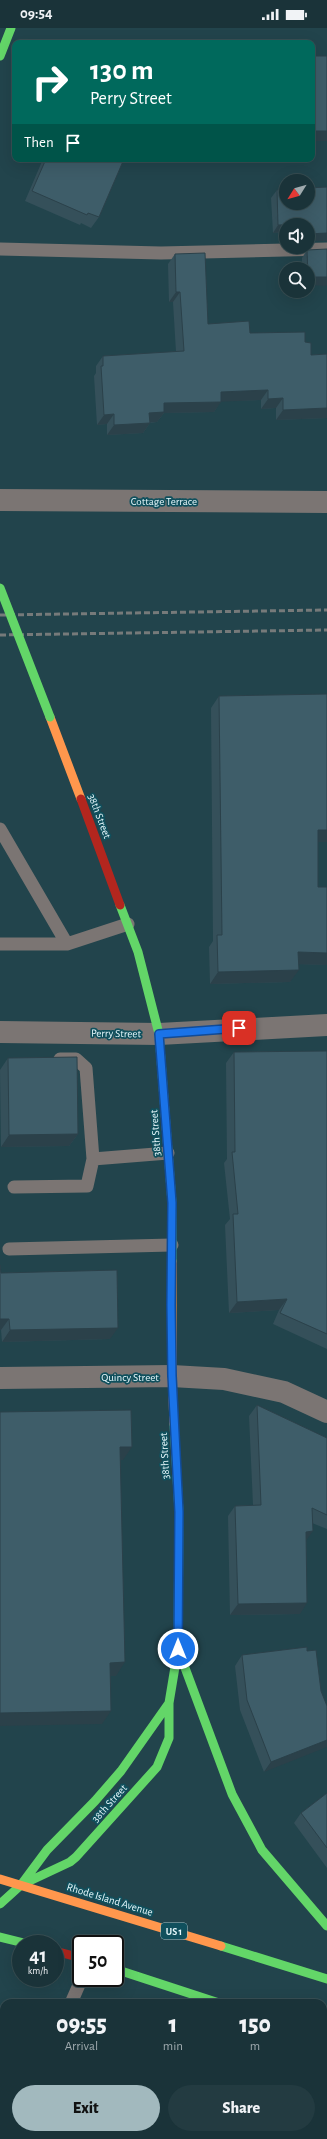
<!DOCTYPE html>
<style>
body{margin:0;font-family:"Alegreya Sans",sans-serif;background:#233b41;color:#f1f3f6;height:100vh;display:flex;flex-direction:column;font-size:15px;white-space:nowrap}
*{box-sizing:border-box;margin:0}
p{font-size:13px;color:#9faaae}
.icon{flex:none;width:22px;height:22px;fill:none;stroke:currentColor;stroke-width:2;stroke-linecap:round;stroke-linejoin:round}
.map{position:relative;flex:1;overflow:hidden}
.side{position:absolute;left:0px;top:1971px;width:327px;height:140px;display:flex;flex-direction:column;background:#1a3339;border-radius:12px 12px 0 0;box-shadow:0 4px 16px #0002,0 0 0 1px #384e53}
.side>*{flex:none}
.hud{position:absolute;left:12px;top:12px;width:303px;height:122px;border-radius:8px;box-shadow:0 4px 16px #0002,0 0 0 1px #384e53;background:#00695c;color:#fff;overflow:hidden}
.needle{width:26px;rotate:233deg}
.controls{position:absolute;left:279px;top:146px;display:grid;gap:8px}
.controls a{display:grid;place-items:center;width:36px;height:36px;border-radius:50%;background:#1a3339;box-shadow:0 4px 16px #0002,0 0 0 1px #384e53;font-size:20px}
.speed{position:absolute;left:12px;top:1907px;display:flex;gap:8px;font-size:20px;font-weight:700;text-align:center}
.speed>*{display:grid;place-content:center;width:52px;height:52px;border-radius:50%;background:#1a3339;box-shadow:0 4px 16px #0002,0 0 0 1px #384e53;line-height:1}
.speed small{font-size:10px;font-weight:400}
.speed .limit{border:2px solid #111;border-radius:6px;background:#fff;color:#111}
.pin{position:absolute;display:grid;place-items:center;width:34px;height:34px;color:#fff;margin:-17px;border-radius:8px;box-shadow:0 2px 6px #0006}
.me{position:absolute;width:44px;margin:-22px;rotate:0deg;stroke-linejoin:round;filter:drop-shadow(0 0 3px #0008)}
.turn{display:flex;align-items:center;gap:14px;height:84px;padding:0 12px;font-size:18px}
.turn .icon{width:52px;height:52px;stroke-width:2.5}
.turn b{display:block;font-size:28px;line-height:34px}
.then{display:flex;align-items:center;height:38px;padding:0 12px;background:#0003;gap:8px;font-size:15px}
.eta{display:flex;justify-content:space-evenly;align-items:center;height:68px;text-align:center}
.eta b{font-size:24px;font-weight:800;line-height:28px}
.primary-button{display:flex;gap:8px;margin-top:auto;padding:8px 12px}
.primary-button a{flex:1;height:46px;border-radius:24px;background:#a2b9be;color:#111;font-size:16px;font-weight:800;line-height:46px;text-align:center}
.primary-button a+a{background:#233b41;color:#f1f3f6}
.status{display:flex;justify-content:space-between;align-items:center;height:28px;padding:0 20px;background:#1a3339;direction:ltr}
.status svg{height:11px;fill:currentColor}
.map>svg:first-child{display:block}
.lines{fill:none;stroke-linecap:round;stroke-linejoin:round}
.lane{stroke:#7b7573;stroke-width:13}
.street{stroke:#7b7573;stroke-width:22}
.fast{stroke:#63d668;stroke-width:9}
.slow{stroke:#ff974d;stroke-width:9}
.jam{stroke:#b3261e;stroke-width:9}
.rail{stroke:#767a7a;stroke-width:3;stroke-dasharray:6 3;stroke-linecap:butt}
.fast-bridge{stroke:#63d668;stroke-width:9}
.wall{fill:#35505a}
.shaded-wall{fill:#2b414a}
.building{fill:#3e5d69;stroke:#2b414a}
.route-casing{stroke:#114b97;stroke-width:10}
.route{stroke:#1a73e8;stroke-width:7}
.labels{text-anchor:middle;stroke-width:3.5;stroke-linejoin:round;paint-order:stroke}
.shield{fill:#10505d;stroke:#a6c6cc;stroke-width:1}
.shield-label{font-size:10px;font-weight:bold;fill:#e7f8fc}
.street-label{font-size:11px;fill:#e7f8fc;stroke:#10505d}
</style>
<div class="status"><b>09:54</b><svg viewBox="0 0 49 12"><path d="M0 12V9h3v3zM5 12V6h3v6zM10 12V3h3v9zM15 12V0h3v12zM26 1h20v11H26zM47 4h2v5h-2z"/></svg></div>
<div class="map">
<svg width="327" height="2111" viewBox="0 0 327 2111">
<rect width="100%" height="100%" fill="#22444c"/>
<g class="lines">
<path class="lane" d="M0,221L161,225L327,221
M0,801L67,916
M0,916H67L128,896
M60,1031H76L86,1040L93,1131
M14,1159L87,1158L93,1131L168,1125
M9,1221L172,1217
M71,1975L82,1950
M0,2059L4,2056
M188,2111L192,2107"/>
<path class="street" d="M0,472L327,474
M0,1004L159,1006L327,997
M0,1350L172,1348L224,1351L284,1364L327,1384"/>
<path class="fast" d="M0,28L11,0
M120,877L138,924L159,1006L172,1175V1233
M178,1621L232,1766L262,1822L327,1898
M21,1857L70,1834L76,1829L157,1739L169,1710V1675L178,1621L179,1484L174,1396
M0,1876L21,1857L47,1822L95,1773L121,1743L169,1675
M0,1909L28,1916
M221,1918L327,1951
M115,1941L219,1975
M323,2013L327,2015"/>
<path class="slow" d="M50,689L81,771
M172,1233V1348L174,1396
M0,1851L221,1918"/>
<path class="jam" d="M81,771L120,877
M55,1923L81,1930"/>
<path class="rail" d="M0,587L327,582
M0,607L327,602"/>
<path class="fast-bridge" d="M0,560L50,689"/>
</g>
<path class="wall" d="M43,131H124L99,189L91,200L81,195L80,197L25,173Z
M277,162L327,213H308V197H286V204L273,205L271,170Z
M307,222L308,241H302V230Z
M175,226L208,296L250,305L305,314L311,327L327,326V390L276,392V380L261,381V372L221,373L214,384L164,385L157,394L150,395L143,405L107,407V396L97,397L94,348L96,345V338L103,328L176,324L173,274H169L168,236Z
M219,668L318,814V859H327V937L298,936L290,954L210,956L209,919L213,913L211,680Z
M327,1023V1321L273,1296L279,1282L229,1285L225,1197L230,1191L224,1135L227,1131L226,1035L234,1024Z
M8,1030L78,1106L69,1118L1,1119L0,1042Z
M0,1237L1,1245L110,1311L2,1314L1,1302H0Z
M257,1377L327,1410V1501L312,1495L306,1512L300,1586L230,1587L228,1488L235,1478L253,1477L249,1388Z
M307,1623L321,1663L264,1744L240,1682L235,1638L242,1627Z
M327,1765V1840L294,1795L301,1785Z
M107,2107H147L156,2111L160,2110L159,2107H177L176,2111H106Z"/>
<path class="shaded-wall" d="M312,103H327V113H312Z
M307,196L306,197H286V204L273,205L278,197Z
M327,205V213H308V206Z
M308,249H327V258L308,257Z
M176,264H180L173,274H169Z
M268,362L261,372L214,374L221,364Z
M283,370L276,380L261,381L268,371Z
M221,374L214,384L164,385L157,394L142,395L149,385L164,375Z
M327,380V390L276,392L283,382Z
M114,386L107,396L97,397L104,387Z
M150,395L143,405L107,407L114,397Z
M318,802H327V814H309Z
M298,924L327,925V937L290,936Z
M299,942L290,954L210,956L218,944Z
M78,1106L69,1118L1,1119L9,1107Z
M287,1271L279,1282L229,1285L237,1274Z
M0,1291H9L1,1302H0Z
M118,1300L110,1311L2,1314L10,1302Z
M120,1419H132L123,1432H111Z
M313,1503L305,1514L306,1504Z
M307,1575L300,1586L230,1587L238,1576Z
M125,1634L116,1648H101L110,1635Z
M111,1683L102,1696L0,1698V1685Z
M327,1712V1719L264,1744L271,1734Z"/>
<path class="building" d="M312,28H327V103H312Z
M46,131H124L99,189L88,185L87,187L32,163Z
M327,159V205L308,206V197H307V196L278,197L277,162L286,161V175H308V160Z
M327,221V249H308L307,222Z
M205,225L208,296L249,293L250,305L305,304V314L311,315V327L327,326V380L283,382V370L268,371V362L221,364V374L164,375V384L149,385L150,395L114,397V386L104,387L101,338H103V328L184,323L180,264H176L175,226Z
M327,666V802H318V859H327V925L298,924L299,942L218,944L217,907H222L219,668Z
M327,1023V1306L280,1285L287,1271L237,1274L233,1186H238L232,1124H235L234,1024Z
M77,1029L78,1106L9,1107L8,1030Z
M0,1237L1,1245L117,1242L118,1300L10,1302L9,1291H0Z
M257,1377L327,1410V1487L312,1480L313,1503L306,1504L307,1575L238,1576L235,1478L261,1477Z
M131,1382L132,1419H120L125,1634L110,1635L111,1683L0,1685V1384Z
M307,1619V1623L316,1622L321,1663L327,1678V1712L271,1734L247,1672L242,1627Z
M327,1765V1820L301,1785Z
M110,2107H147L156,2111L163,2109L165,2107H177L176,2111H109Z"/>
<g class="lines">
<defs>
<path id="route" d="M178,1621L179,1484L172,1348L171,1277L172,1175L159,1006L239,1000"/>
</defs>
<use href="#route" class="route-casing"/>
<use href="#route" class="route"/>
</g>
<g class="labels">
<rect class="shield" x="161" y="1895" width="26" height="16" rx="3"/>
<g class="shield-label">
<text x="174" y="1907">US 1</text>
</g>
<g class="street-label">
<text x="164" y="477">Cottage Terrace</text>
<text transform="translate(100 788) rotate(69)" y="4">38th Street</text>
<text transform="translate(116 1005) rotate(1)" y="4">Perry Street</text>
<text transform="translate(155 1105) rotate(-94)" y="4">38th Street</text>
<text x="130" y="1353">Quincy Street</text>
<text transform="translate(164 1428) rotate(-93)" y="4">38th Street</text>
<text transform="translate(109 1775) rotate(-48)" y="4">38th Street</text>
<text transform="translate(110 1871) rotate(17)" y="4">Rhode Island Avenue</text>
</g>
</g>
</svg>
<div class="controls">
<a><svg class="needle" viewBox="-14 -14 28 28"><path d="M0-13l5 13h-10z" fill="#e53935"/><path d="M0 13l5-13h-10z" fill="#9faaae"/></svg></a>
<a><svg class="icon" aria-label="sound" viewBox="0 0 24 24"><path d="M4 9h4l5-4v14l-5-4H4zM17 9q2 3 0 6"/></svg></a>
<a><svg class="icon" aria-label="search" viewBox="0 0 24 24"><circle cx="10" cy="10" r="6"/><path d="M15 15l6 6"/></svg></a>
</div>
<div class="speed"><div>41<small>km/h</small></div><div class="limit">50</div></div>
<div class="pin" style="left:239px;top:1000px;background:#d93025"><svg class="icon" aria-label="arrive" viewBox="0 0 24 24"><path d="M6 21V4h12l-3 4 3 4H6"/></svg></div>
<svg class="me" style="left:178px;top:1621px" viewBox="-20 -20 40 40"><circle r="17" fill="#1a73e8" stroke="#fff" stroke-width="3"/><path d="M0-11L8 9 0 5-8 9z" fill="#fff"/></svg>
<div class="hud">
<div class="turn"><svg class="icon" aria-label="right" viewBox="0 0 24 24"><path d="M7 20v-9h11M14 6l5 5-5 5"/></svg><div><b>130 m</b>Perry Street</div></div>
<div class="then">Then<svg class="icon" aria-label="arrive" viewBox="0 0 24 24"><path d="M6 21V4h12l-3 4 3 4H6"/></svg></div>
</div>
<section class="side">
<div class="eta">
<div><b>09:55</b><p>Arrival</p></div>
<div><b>1</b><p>min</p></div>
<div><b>150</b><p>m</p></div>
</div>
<div class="primary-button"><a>Exit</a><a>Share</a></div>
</section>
</div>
